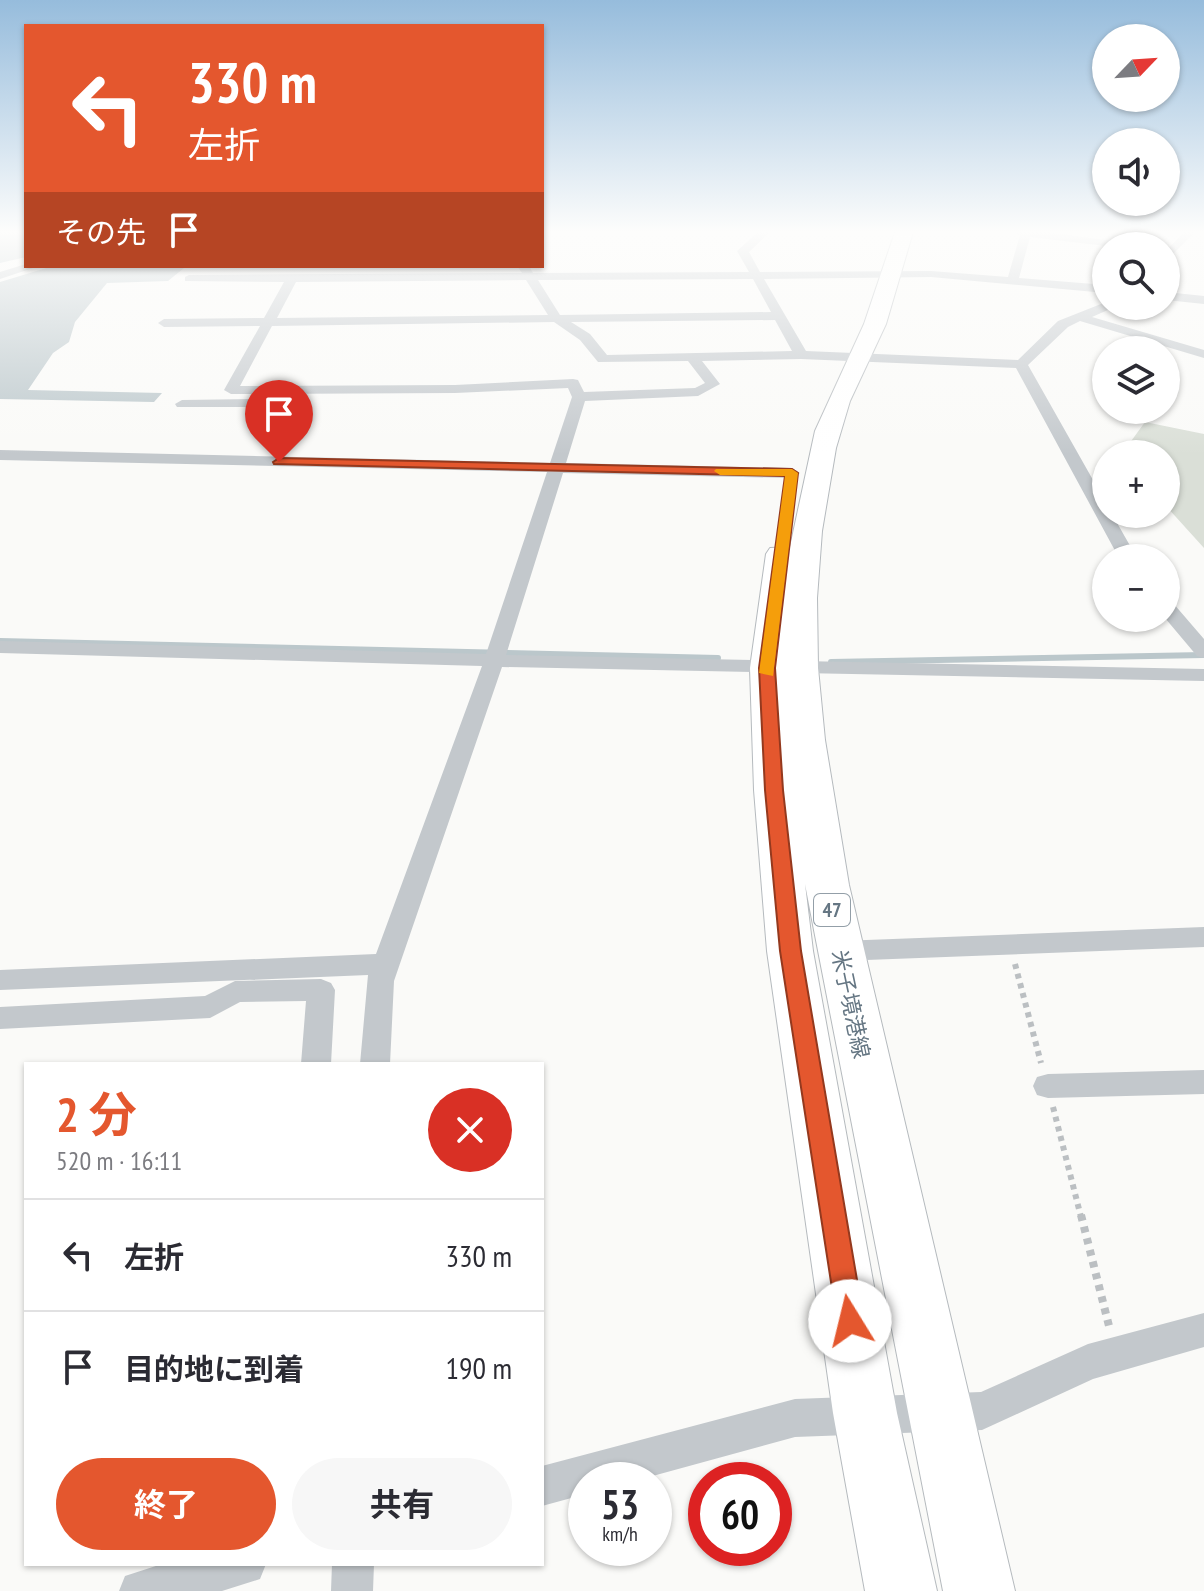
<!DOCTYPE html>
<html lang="ja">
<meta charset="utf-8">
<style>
body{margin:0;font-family:"PT Sans Narrow","Noto Sans JP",sans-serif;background:#f7f7f7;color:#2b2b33;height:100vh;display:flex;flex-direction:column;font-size:30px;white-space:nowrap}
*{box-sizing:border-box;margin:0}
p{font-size:26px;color:#7c7c81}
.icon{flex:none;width:44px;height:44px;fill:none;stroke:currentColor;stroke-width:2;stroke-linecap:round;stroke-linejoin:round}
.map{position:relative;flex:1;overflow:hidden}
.side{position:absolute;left:24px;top:1062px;width:520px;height:504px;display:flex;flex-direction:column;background:#fff;border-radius:0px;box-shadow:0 2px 6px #0004}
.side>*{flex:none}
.banner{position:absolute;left:24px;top:24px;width:520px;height:244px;border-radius:0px;box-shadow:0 2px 6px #0004;background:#e4572e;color:#fff;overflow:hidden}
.needle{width:52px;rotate:65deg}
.buttons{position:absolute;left:1092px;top:24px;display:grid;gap:16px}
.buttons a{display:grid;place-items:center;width:88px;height:88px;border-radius:50%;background:#fff;box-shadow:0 2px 6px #0004;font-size:40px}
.speed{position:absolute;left:568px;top:1462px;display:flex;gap:16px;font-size:40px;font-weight:700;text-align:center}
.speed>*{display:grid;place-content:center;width:104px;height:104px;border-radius:50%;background:#fff;box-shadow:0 2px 6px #0004;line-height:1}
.speed small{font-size:20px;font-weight:400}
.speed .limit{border:12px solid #d22;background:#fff;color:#111}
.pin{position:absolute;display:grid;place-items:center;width:68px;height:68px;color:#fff;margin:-82px -34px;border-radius:50% 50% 50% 0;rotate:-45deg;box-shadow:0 0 8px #0007}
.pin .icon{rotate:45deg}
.me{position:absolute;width:88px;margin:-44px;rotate:351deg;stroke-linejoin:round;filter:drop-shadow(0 0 6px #0008)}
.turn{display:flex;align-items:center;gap:28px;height:168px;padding:0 32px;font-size:36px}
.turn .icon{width:104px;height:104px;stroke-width:2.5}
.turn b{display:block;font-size:56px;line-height:68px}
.then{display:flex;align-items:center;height:76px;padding:0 32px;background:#0003;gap:16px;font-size:30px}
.round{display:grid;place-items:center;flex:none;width:84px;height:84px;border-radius:42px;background:#f7f7f7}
.overview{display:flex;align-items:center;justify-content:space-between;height:136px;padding:0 32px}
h1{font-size:48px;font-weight:700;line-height:60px;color:#e4572e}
.action{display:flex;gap:16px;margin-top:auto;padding:16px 32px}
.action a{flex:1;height:92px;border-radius:48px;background:#e4572e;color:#fff;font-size:32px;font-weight:700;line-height:92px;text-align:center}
.action a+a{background:#f7f7f7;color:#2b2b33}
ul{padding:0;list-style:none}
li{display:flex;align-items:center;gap:24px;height:112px;padding:0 32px;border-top:2px solid #e1e1e2}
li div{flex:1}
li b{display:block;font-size:30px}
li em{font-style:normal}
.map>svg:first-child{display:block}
.green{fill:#dadfd7}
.water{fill:#bbc7cb}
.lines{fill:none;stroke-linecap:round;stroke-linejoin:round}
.stream{stroke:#bbc7cb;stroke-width:6}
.primary-casing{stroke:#b5babe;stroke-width:2}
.path-far1{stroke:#bbbfc2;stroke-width:6;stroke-dasharray:5 5;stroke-linecap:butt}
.path{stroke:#bbbfc2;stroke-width:8;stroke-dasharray:6 6;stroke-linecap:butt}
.minor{fill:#c3c8cc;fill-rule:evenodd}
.primary{fill:#fff;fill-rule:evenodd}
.route{fill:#e4572e;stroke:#94391e;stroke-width:2}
.slow{fill:#f59e0b}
.labels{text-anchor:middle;stroke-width:8;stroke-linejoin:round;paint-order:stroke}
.shield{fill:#fff;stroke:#939fa8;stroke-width:2}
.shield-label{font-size:20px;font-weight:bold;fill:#657683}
.street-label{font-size:22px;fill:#657683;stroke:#fff}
</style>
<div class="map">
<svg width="1204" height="1591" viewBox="0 0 1204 1591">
<rect width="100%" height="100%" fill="#fafaf8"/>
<path class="green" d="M1145,422L1204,434V548L1166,506V454H1131L1129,444Z"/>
<path class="water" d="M0,232H26V257L0,263Z
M53,266H197L184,268L168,281L107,283L75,322L69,342L53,353L28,390L162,393L154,402L0,399V282Z"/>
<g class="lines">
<path class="stream" d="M0,641L718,658
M831,662L1204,655"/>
<defs>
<path id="primary" d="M895,232H913L886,324L850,401L836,448L822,531L817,598L818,668L825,740L849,885L1015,1591H943L805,884L813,951L897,1413L937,1591H865L833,1413L767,951L754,790L750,668L766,554L770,548L790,547L815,431L864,324Z"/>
</defs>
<use href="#primary" class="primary-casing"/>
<path class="path-far1" d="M1015,964L1041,1063
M1053,1107L1081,1217"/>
<path class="path" d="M1081,1215L1109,1326"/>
<path class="minor" d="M758,232H770L749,252L760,272L931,271L1008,277L1020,235L1014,232H1047L1134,244L1135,246H1106L1030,237L1019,278L1106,285V293L931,277L764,279L806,351L1018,360L1058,321L1106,302V306H1112L1110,309L1092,317L1204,350V358L1080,321L1068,327L1028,365L1106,503V514H1112L1137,558H1119L1016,368L801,359L702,361L720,384L698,396L585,401L566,463L792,468L800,473L792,478L563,473L506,655L1204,669V681L502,667L394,981L390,1064H360L368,975L0,990V970L376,954L482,666L0,653V641L486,654L547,472L0,460V450L550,463L572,397L568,388L455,393L231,394L224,390L260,326L164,327L158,323L164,319L264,318L284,282L185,281V277L189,275L522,273L517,266H529L533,273L749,272L737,251ZM753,279L771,312L560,315L538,280ZM526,280L548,315L277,318L296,282ZM775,320L792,351L607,355L590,334L571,322ZM554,322L580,340L598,362L688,361L705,383L695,388L584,392L578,380L573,379L455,385L240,386L272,326Z
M1184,232H1195L1166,261V251Z
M26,264L39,266L0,279V272Z
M1166,292L1204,296V304L1166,300Z
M182,400L253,399L260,403L253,407H177L175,404Z
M1166,601L1173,603L1204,639V658L1197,656L1165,618Z
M1204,927V947L840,961L830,958L826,951L830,944L840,941Z
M321,979L331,983L335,990L331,1064H301L306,1001L240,1002L210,1018L0,1029V1007L205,996L235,981Z
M1204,1070V1094L1048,1098L1037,1095L1033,1086L1037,1077L1048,1074Z
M1204,1313V1347L1093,1379L982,1430L795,1437L638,1480H586V1494L542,1506V1466L795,1399L981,1392L1088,1344Z
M162,1564H266L260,1579L222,1591H119L125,1576Z
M332,1564H374L373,1591H331Z"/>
<use href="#primary" class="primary"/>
</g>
<linearGradient id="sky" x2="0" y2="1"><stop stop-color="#96bcdc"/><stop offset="0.51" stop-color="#fdfdfc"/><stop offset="1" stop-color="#fdfdfc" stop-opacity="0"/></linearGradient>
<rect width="1204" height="455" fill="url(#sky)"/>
<path class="route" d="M279,458L792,469L798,473L775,668L783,790L801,951L864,1321L860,1330L850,1334L841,1330L837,1321L780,951L765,790L759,668L785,476L274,464L273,462Z"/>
<path class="slow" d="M716,469H792L798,473L773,676L759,673L785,476L720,475L714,471Z"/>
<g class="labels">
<rect class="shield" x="814" y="894" width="36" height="32" rx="6"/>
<g class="shield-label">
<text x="832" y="917">47</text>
</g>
<g class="street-label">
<text transform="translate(851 1004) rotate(78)" y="8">米子境港線</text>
</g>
</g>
</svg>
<div class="buttons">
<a><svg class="needle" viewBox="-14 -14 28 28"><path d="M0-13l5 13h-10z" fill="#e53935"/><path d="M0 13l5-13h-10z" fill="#7c7c81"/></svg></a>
<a><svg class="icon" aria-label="sound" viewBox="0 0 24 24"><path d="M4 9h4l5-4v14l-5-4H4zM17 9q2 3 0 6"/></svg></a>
<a><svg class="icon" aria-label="search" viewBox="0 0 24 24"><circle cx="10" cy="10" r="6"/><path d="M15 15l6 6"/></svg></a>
<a><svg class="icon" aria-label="layers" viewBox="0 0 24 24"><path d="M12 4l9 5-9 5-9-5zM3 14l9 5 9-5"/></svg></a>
<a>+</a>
<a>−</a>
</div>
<div class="speed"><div>53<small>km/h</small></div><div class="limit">60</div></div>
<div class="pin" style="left:279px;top:462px;background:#d93025"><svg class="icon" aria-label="arrive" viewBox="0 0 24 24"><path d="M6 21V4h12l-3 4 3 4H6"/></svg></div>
<svg class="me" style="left:850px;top:1321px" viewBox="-20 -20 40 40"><circle r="19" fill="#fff"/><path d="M0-13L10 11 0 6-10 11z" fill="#e4572e"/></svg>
<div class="banner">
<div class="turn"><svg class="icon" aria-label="left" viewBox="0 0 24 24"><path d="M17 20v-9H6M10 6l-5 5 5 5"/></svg><div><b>330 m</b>左折</div></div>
<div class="then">その先<svg class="icon" aria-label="arrive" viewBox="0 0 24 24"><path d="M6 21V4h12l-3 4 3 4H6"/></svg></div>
</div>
<section class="side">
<div class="overview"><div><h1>2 分</h1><p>520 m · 16:11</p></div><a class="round" style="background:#d93025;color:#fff"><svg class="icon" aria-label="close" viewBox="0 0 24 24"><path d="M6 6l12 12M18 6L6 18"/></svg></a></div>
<ul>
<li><svg class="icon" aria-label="left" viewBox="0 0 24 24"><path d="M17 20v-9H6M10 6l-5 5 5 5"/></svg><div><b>左折</b></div><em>330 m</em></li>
<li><svg class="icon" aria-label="arrive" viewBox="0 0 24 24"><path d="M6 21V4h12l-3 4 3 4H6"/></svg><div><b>目的地に到着</b></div><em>190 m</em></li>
</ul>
<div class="action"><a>終了</a><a>共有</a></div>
</section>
</div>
